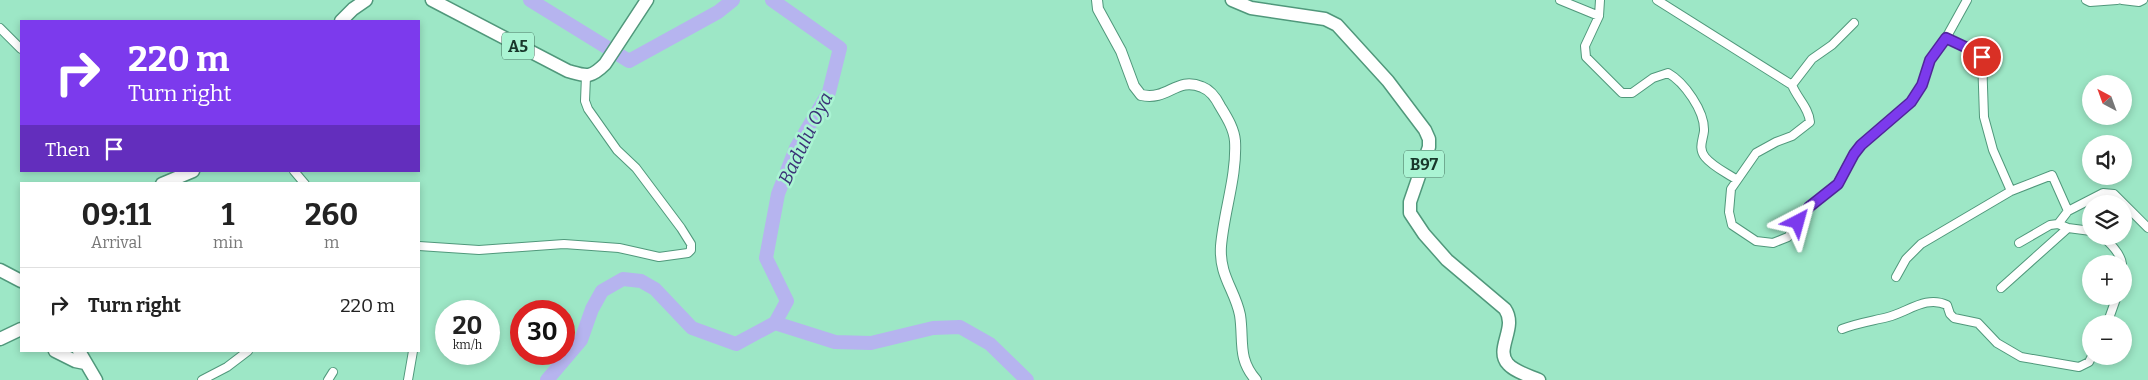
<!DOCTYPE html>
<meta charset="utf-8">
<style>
body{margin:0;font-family:Bitter,serif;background:#f2f2f2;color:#222;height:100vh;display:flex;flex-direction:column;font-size:19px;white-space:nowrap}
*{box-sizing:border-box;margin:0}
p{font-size:16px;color:#767676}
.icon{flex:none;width:28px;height:28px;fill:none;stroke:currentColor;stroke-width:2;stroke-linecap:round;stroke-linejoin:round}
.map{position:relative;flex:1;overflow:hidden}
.sheet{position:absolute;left:20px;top:182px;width:400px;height:170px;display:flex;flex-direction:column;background:#fff;border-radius:0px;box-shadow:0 2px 8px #0003}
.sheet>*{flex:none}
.guide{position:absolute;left:20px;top:20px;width:400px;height:152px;border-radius:0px;box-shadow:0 2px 8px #0003;background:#7c3aed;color:#fff;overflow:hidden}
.needle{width:32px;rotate:319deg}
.fabs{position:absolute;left:2082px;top:75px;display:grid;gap:10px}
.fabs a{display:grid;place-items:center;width:50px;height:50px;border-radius:50%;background:#fff;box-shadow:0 2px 8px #0003;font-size:25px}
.speed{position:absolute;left:435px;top:300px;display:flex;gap:10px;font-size:25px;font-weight:700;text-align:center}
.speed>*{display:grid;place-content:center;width:65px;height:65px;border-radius:50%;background:#fff;box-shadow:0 2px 8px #0003;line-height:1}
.speed small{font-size:12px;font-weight:400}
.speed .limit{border:8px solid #d22;background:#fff;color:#111}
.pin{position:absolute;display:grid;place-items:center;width:42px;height:42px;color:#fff;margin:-21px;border:2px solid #fff;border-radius:50%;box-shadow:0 1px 5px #0007}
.me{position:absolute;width:55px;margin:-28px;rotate:39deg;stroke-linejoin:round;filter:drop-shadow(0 0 4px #0008)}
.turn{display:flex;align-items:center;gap:18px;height:105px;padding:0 25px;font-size:22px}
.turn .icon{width:65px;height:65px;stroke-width:2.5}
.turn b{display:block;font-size:35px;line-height:42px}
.then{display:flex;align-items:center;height:48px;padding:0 25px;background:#0003;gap:10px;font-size:19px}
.eta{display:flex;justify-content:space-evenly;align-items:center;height:85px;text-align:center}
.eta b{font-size:30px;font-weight:700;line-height:35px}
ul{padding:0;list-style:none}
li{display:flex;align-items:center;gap:15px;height:75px;padding:0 25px;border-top:1px solid #e0e0e0}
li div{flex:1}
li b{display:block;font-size:19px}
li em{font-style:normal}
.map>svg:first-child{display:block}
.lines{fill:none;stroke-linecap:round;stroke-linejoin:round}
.river{stroke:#b6b4ef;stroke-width:14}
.minor-casing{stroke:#50987b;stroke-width:10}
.tertiary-casing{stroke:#50987b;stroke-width:12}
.primary-casing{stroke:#50987b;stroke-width:15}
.trunk-casing{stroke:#50987b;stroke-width:15}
.minor{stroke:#fff;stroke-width:8}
.tertiary{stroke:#fff;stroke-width:10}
.primary{stroke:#fff;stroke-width:12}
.trunk{stroke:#fff;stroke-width:12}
.route-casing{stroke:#51269a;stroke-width:12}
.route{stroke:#7c3aed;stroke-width:9}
.labels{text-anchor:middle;stroke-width:5;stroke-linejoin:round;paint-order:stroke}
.shield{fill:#aaf4d3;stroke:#44705d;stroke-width:1}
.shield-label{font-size:16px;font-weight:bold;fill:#19372b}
.water-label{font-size:19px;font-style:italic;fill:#3b3277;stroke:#aaf4d3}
</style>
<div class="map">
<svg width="2148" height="380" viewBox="0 0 2148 380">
<rect width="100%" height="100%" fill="#9de7c6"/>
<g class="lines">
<path class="river" d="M530,0L629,61L718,12L733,0
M775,323L835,342L871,343L933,328L960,327L990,344L1027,380
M547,380L581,340L592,309L602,291L623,279L641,281L655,289L692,328L736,344L775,323L787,301L766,258L778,194L796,148L829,92L840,48L772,0"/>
<defs>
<path id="minor" d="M1560,0L1599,16
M1600,0L1599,16L1585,46L1586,57L1622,93H1632L1653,78L1668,73C1684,82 1705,111 1704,131C1703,140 1698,148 1705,157C1713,167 1727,173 1737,180
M1657,0L1792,85
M2086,0L2090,2L2117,0
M2122,0L2139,2L2143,0
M1854,23L1832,45L1812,59L1792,85C1797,98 1809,108 1810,122L1792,136L1776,142L1756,153L1731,189L1729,212L1732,225L1756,241L1773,243L1788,237L1809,207L1838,183L1854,154L1861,145L1911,102L1922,85L1930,60L1946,38L1967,0
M0,28L21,49
M1946,38L1978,53L1982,57L1984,117L1993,150L2011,191
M294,171L305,184
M2091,231L2068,228L2058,224L2068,211L2103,193L2114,194L2148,228
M2102,236C2110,243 2121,254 2122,264
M2019,243L2050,225L2058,224
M419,246L479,250L564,244L619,248L659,257L688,253L691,250V244L681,228L636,168L617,150L588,109L585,101L586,76
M1896,277L1906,259L1921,244L2011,191L2052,175L2068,211
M2001,288L2068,228
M2107,324L2117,296
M1842,329C1857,323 1872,321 1888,317C1908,312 1926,295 1947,305L1950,314L1954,318L1978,323L1997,343L2021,357L2079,367L2089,362L2092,356
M202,380L227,367L248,351
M328,380L333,372
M408,380L413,351"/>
<path id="tertiary" d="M1097,0L1098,9L1121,51L1134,86L1141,95C1169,101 1176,76 1202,87C1210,90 1216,98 1220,106C1226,116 1234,128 1235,141C1237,176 1224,211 1221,246C1219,276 1235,290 1240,315C1244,341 1237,358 1256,380"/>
<path id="primary" d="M1232,0L1251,8L1325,19L1337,25L1388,81L1425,130L1429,139V147L1410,202V213L1424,234L1447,260L1505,309C1518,328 1494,349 1508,364C1515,372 1530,376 1539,380
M0,339L21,329
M55,351L75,361L85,363
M79,351L96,380"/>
<path id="trunk" d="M432,0L568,71C586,76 590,79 605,64L647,0
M341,21L353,9L366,0
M162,184L193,171
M0,270L21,281"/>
</defs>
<use href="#minor" class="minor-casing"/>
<use href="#tertiary" class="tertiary-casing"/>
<use href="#primary" class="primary-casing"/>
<use href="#trunk" class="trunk-casing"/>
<use href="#minor" class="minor"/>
<use href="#tertiary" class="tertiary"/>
<use href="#primary" class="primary"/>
<use href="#trunk" class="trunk"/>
</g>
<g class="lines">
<defs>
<path id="route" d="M1798,222L1809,207L1838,184L1854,154L1861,145L1911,102L1922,85L1930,60L1946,38L1978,53L1982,57"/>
</defs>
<use href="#route" class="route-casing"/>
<use href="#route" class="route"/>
</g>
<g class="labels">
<g class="shield">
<rect x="502" y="32.5" width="32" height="27" rx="4"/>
<rect x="1404" y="150.5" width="40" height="27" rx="4"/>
</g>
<g class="shield-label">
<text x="518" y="52">A5</text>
<text x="1424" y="170">B97</text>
</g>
<g class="water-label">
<text transform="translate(805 138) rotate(-64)" y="7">Badulu Oya</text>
</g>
</g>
</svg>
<div class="fabs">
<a><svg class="needle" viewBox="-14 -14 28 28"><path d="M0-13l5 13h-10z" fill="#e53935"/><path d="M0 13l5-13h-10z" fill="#767676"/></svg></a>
<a><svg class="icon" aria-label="sound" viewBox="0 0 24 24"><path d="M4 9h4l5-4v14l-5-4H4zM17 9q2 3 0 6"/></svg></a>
<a><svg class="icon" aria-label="layers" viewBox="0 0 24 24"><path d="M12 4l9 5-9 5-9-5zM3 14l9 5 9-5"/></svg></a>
<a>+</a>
<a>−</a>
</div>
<div class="speed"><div>20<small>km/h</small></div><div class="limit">30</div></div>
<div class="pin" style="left:1982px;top:57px;background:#d93025"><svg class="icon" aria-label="arrive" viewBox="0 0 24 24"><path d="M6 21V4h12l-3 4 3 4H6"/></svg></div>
<svg class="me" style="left:1798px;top:222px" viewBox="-20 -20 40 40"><path d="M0-17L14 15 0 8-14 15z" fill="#7c3aed" stroke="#fff" stroke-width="4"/></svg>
<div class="guide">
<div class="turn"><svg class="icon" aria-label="right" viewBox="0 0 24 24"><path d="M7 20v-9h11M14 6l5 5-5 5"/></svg><div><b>220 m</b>Turn right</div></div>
<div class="then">Then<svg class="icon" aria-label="arrive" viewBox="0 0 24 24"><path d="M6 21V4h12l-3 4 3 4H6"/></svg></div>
</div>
<section class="sheet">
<div class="eta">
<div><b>09:11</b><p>Arrival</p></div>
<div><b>1</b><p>min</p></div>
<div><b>260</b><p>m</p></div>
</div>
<ul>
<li><svg class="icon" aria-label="right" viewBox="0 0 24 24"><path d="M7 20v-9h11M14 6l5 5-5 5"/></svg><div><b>Turn right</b></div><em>220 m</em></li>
</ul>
</section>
</div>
